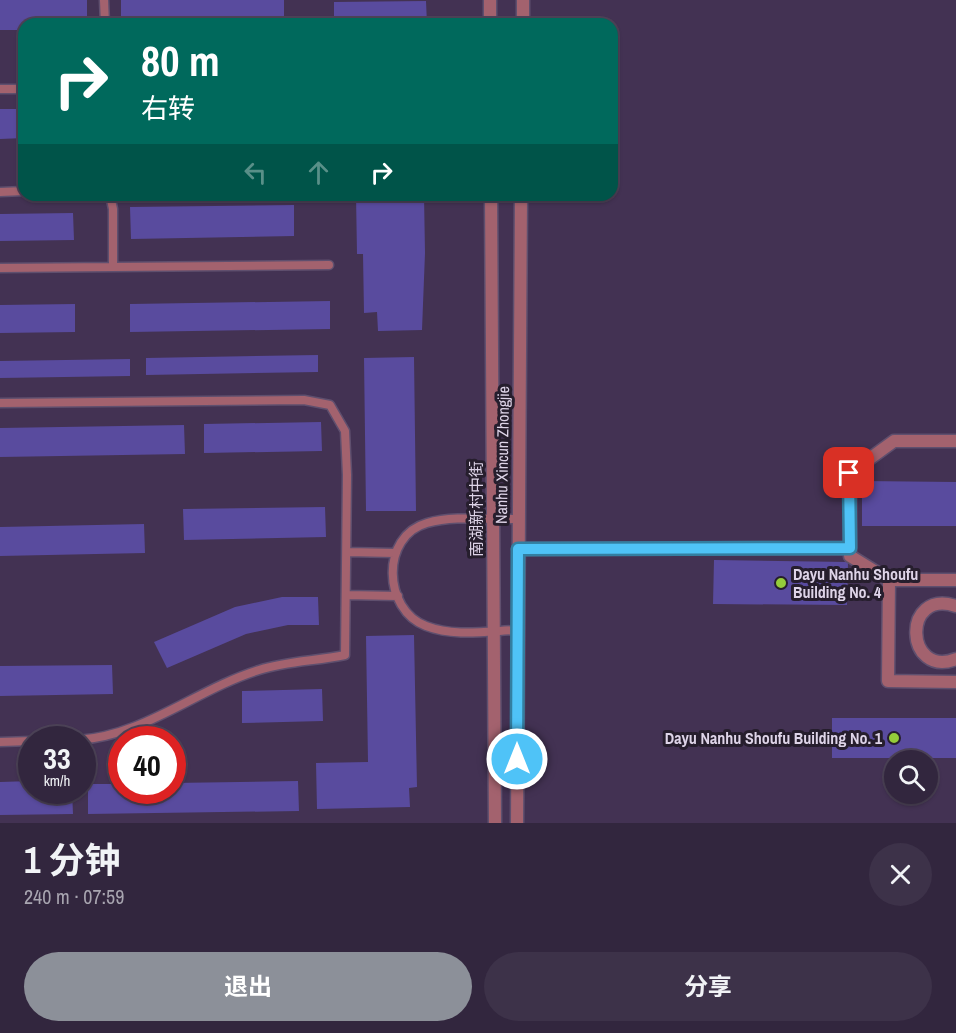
<!DOCTYPE html>
<html lang="zh">
<meta charset="utf-8">
<style>
body{margin:0;font-family:"Archivo Narrow","Noto Sans SC",sans-serif;background:#3d3249;color:#f1f3f6;height:100vh;display:flex;flex-direction:column;font-size:22px;white-space:nowrap}
*{box-sizing:border-box;margin:0}
p{font-size:20px;color:#a8a5b0}
.icon{flex:none;width:33px;height:33px;fill:none;stroke:currentColor;stroke-width:2;stroke-linecap:round;stroke-linejoin:round}
.map{position:relative;height:823px;overflow:hidden}
.details{display:flex;flex-direction:column;background:#32263e;flex:1}
.details>*{flex:none}
.banner{position:absolute;left:18px;top:18px;width:600px;height:183px;border-radius:18px;box-shadow:0 2px 4px #0004,0 0 0 2px #4d4358;background:#00695c;color:#fff;overflow:hidden}
.fabs{position:absolute;left:884px;top:750px;display:grid;gap:12px}
.fabs a{display:grid;place-items:center;width:54px;height:54px;border-radius:50%;background:#32263e;box-shadow:0 2px 4px #0004,0 0 0 2px #4d4358;font-size:30px}
.speed{position:absolute;left:18px;top:726px;display:flex;gap:12px;font-size:30px;font-weight:700;text-align:center}
.speed>*{display:grid;place-content:center;width:78px;height:78px;border-radius:50%;background:#32263e;box-shadow:0 2px 4px #0004,0 0 0 2px #4d4358;line-height:1}
.speed small{font-size:15px;font-weight:400}
.speed .limit{border:9px solid #d22;background:#fff;color:#111}
.pin{position:absolute;display:grid;place-items:center;width:51px;height:51px;color:#fff;margin:-26px;border-radius:12px;box-shadow:0 3px 9px #0006}
.me{position:absolute;width:66px;margin:-33px;rotate:0deg;stroke-linejoin:round;filter:drop-shadow(0 0 4px #0008)}
.turn{display:flex;align-items:center;gap:21px;height:126px;padding:0 24px;font-size:27px}
.turn .icon{width:78px;height:78px;stroke-width:2.5}
.turn b{display:block;font-size:42px;line-height:51px}
.lanes{display:flex;align-items:center;height:57px;padding:0 24px;background:#0003;justify-content:center;gap:30px;direction:ltr}
.lanes .off{opacity:.35}
.round{display:grid;place-items:center;flex:none;width:63px;height:63px;border-radius:32px;background:#3d3249}
.overview{display:flex;align-items:center;justify-content:space-between;height:102px;padding:0 24px}
h1{font-size:36px;font-weight:700;line-height:45px}
.action{display:flex;gap:12px;margin-top:auto;padding:12px 24px}
.action a{flex:1;height:69px;border-radius:36px;background:#8c9099;color:#fff;font-size:24px;font-weight:700;line-height:69px;text-align:center}
.action a+a{background:#3d3249;color:#f1f3f6}
.map>svg:first-child{display:block}
.building{fill:#594b9e}
.lines{fill:none;stroke-linecap:round;stroke-linejoin:round}
.service-casing{stroke:#5f4f6e;stroke-width:11}
.minor-casing{stroke:#5f4f6e;stroke-width:15}
.tertiary-casing{stroke:#5f4f6e;stroke-width:15}
.service{stroke:#a3626e;stroke-width:8}
.minor{stroke:#a3626e;stroke-width:12}
.tertiary{stroke:#a3626e;stroke-width:12}
.route-casing{stroke:#337fa1;stroke-width:15}
.route{stroke:#4fc3f7;stroke-width:10}
.poi-dot{fill:#95cc3a;stroke:#261e2d;stroke-width:2}
.labels{text-anchor:middle;stroke-width:6;stroke-linejoin:round;paint-order:stroke}
.street-label{font-size:16px;fill:#ded4e8;stroke:#261e2d}
.poi-label{font-size:16px;font-weight:bold;fill:#ded4e8;stroke:#261e2d;text-anchor:start}
</style>
<div class="map">
<svg width="956" height="823" viewBox="0 0 956 823">
<rect width="100%" height="100%" fill="#433253"/>
<path class="building" d="M0,0H87V24H24V30H0Z
M121,0H284V22L121,24Z
M426,1L427,24H334V2Z
M0,109H24V138L0,139Z
M356,195H424L425,253L422,330L378,331L377,312L364,313L363,254H357Z
M294,205V236L131,239L130,207Z
M73,213L74,240L0,241V214Z
M330,301V329L130,332V304Z
M75,304V332L0,333V305Z
M318,355V372L146,375V358Z
M414,357L416,511H366L364,358Z
M130,359V376L0,378V361Z
M321,422L322,451L204,453V424Z
M184,425L185,454L0,457V428Z
M862,481L956,482V526H862Z
M325,507L326,537L184,540L183,509Z
M144,524L145,553L0,556V527Z
M714,560L848,562L847,605L713,604Z
M282,597H318L319,625H288L246,634L167,668L154,642L235,607Z
M414,635L417,787L409,788L410,807L317,809L316,763L368,762L366,636Z
M112,665L113,694L0,696V666Z
M322,689L323,721L242,723V691Z
M832,718H956V758H832Z
M32,781V790H72L73,814L0,815V782Z
M298,781L299,811L88,814V784H122V790H172V783Z"/>
<g class="lines">
<defs>
<path id="service" d="M104,0L105,24
M0,89H24
M0,192L24,191
M110,195L113,209V266
M0,268L329,265
M0,403L304,400L330,405L345,431L347,475L345,655C317,661 287,661 259,670C197,689 144,736 78,740
M347,552L395,553
M346,595L398,596
M517,630C488,631 454,637 426,626C383,610 380,536 427,523C455,515 489,520 518,519
M0,742L32,741"/>
<path id="minor" d="M956,441H894L850,473V556L889,580H956
M518,549L850,548
M889,580L888,681L956,682
M956,606C901,588 905,679 956,659"/>
<path id="tertiary" d="M490,0V24
M523,24V0
M491,195L495,823
M517,823L521,195"/>
</defs>
<use href="#service" class="service-casing"/>
<use href="#minor" class="minor-casing"/>
<use href="#tertiary" class="tertiary-casing"/>
<use href="#service" class="service"/>
<use href="#minor" class="minor"/>
<use href="#tertiary" class="tertiary"/>
</g>
<g class="lines">
<defs>
<path id="route" d="M517,759L518,549L850,548L849,473"/>
</defs>
<use href="#route" class="route-casing"/>
<use href="#route" class="route"/>
</g>
<g class="poi-dot">
<circle cx="781" cy="583" r="6"/>
<circle cx="894" cy="738" r="6"/>
</g>
<g class="labels">
<g class="street-label">
<text transform="translate(502 455) rotate(-89)" y="6">Nanhu Xincun Zhongjie</text>
<text transform="translate(476 509) rotate(-90)" y="6">南湖新村中街</text>
</g>
<g class="poi-label">
<text x="793" y="580">Dayu Nanhu Shoufu<tspan x="793" dy="18">Building No. 4</tspan></text>
<text x="882" y="744" text-anchor="end">Dayu Nanhu Shoufu Building No. 1</text>
</g>
</g>
</svg>
<div class="fabs">
<a><svg class="icon" aria-label="search" viewBox="0 0 24 24"><circle cx="10" cy="10" r="6"/><path d="M15 15l6 6"/></svg></a>
</div>
<div class="speed"><div>33<small>km/h</small></div><div class="limit">40</div></div>
<div class="pin" style="left:849px;top:473px;background:#d93025"><svg class="icon" aria-label="arrive" viewBox="0 0 24 24"><path d="M6 21V4h12l-3 4 3 4H6"/></svg></div>
<svg class="me" style="left:517px;top:759px" viewBox="-20 -20 40 40"><circle r="17" fill="#4fc3f7" stroke="#fff" stroke-width="3"/><path d="M0-11L8 9 0 5-8 9z" fill="#fff"/></svg>
<div class="banner">
<div class="turn"><svg class="icon" aria-label="right" viewBox="0 0 24 24"><path d="M7 20v-9h11M14 6l5 5-5 5"/></svg><div><b>80 m</b>右转</div></div>
<div class="lanes"><svg class="icon off" aria-label="left" viewBox="0 0 24 24"><path d="M17 20v-9H6M10 6l-5 5 5 5"/></svg><svg class="icon off" aria-label="ahead" viewBox="0 0 24 24"><path d="M12 20V5M6 11l6-6 6 6"/></svg><svg class="icon" aria-label="right" viewBox="0 0 24 24"><path d="M7 20v-9h11M14 6l5 5-5 5"/></svg></div>
</div>
</div>
<section class="details">
<div class="overview"><div><h1>1 分钟</h1><p>240 m · 07:59</p></div><a class="round"><svg class="icon" aria-label="close" viewBox="0 0 24 24"><path d="M6 6l12 12M18 6L6 18"/></svg></a></div>
<div class="action"><a>退出</a><a>分享</a></div>
</section>
